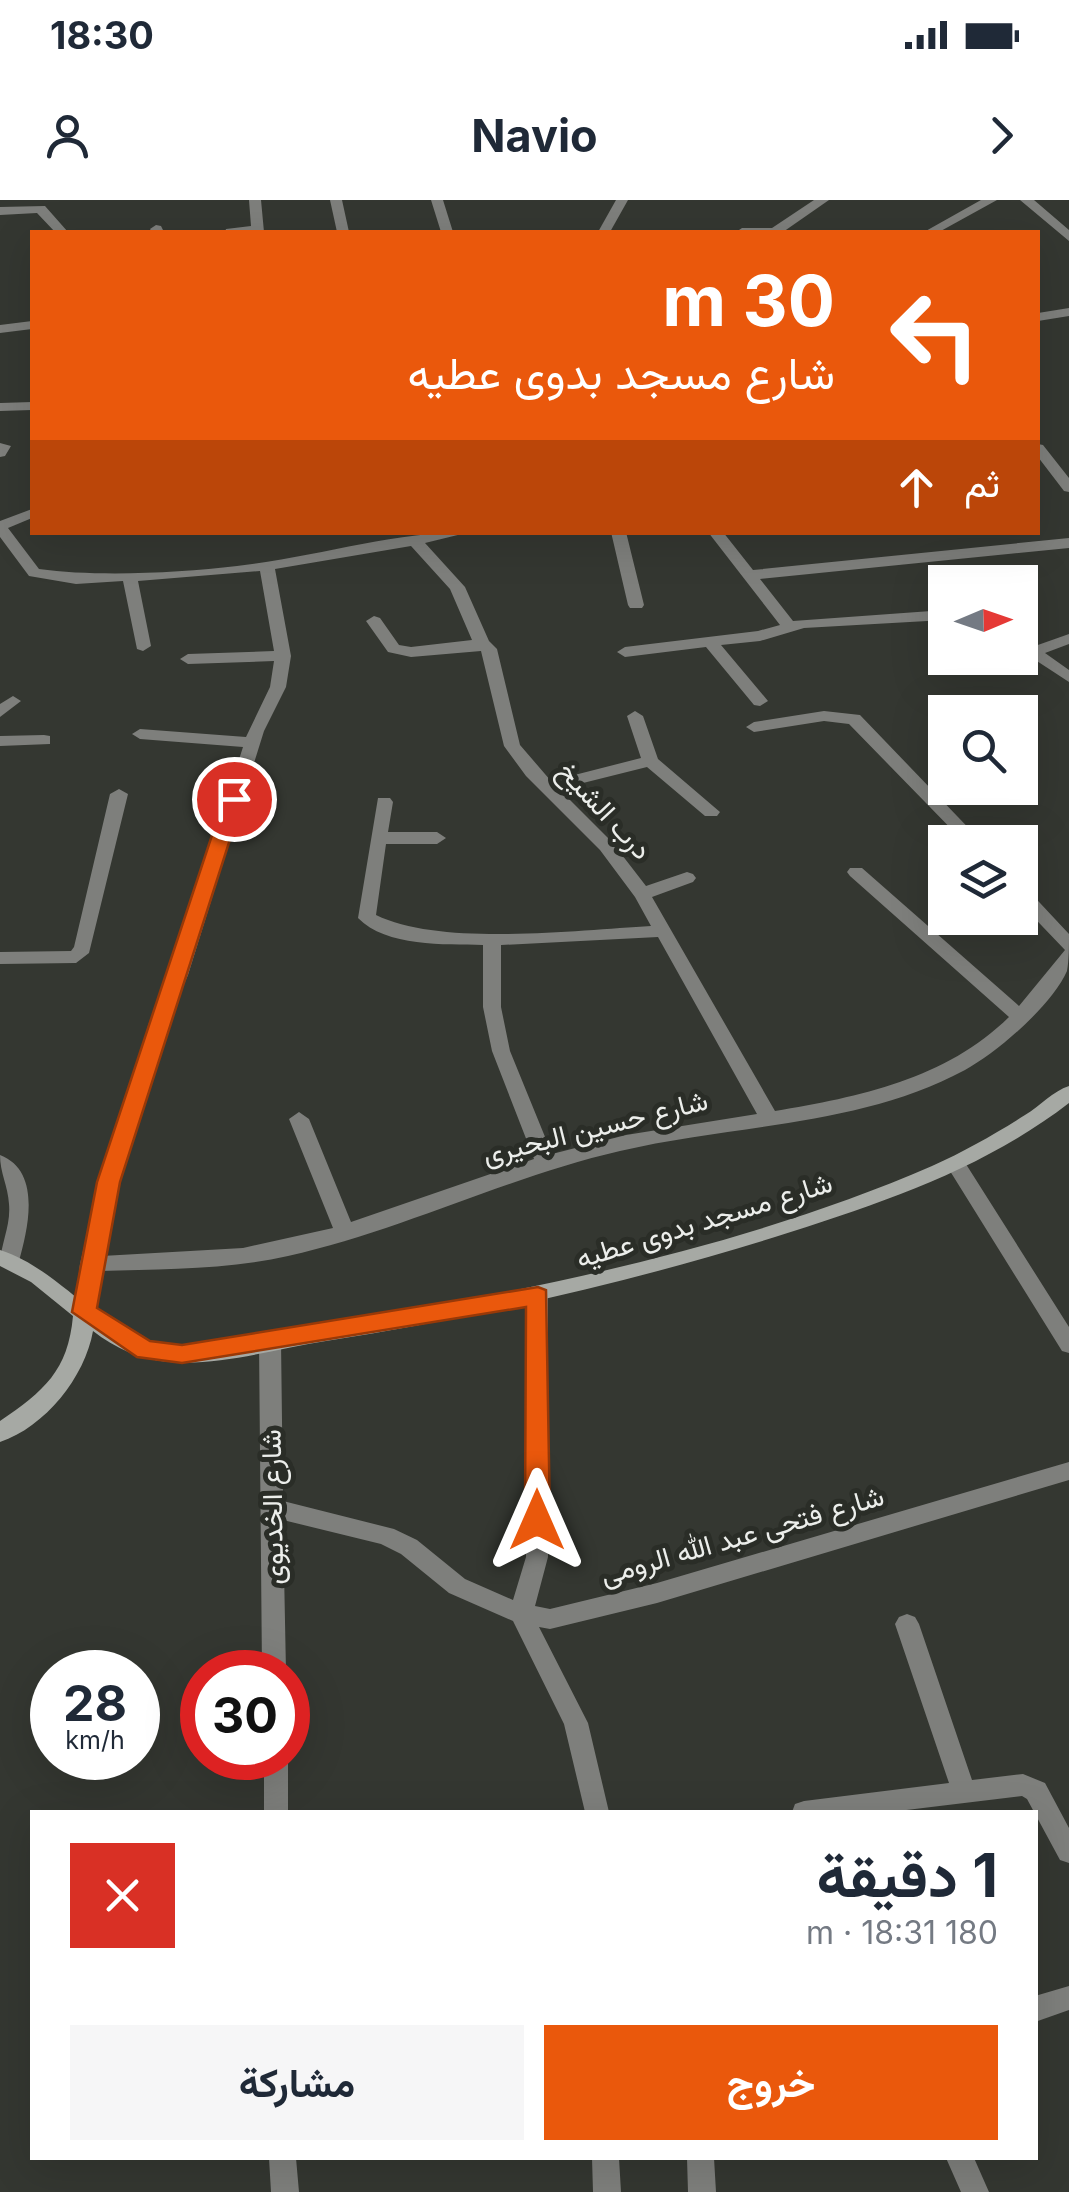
<!DOCTYPE html>
<html lang="ar">
<meta charset="utf-8">
<style>
body{margin:0;font-family:Inter,Vazirmatn,sans-serif;background:#f6f6f7;color:#1f2937;direction:rtl;height:100vh;display:flex;flex-direction:column;font-size:38px;white-space:nowrap}
*{box-sizing:border-box;margin:0}
p{font-size:32px;color:#747a83}
.icon{flex:none;width:55px;height:55px;fill:none;stroke:currentColor;stroke-width:2;stroke-linecap:round;stroke-linejoin:round}
.map{position:relative;flex:1;overflow:hidden;direction:ltr}
.details{position:absolute;left:30px;top:1610px;width:1008px;height:350px;display:flex;flex-direction:column;background:#fff;border-radius:0px;box-shadow:0 10px 40px #0002;direction:rtl}
.details>*{flex:none}
.hud{position:absolute;left:30px;top:30px;width:1010px;height:305px;border-radius:0px;box-shadow:0 10px 40px #0002;direction:rtl;background:#ea580c;color:#fff;overflow:hidden}
.needle{width:65px;rotate:88deg}
.tools{position:absolute;left:928px;top:365px;display:grid;gap:20px}
.tools a{display:grid;place-items:center;width:110px;height:110px;border-radius:0px;background:#fff;box-shadow:0 10px 40px #0002;font-size:50px}
.speed{position:absolute;left:30px;top:1450px;display:flex;gap:20px;font-size:50px;font-weight:700;text-align:center}
.speed>*{display:grid;place-content:center;width:130px;height:130px;border-radius:50%;background:#fff;box-shadow:0 10px 40px #0002;line-height:1}
.speed small{font-size:25px;font-weight:400}
.speed .limit{border:15px solid #d22;background:#fff;color:#111}
.pin{position:absolute;display:grid;place-items:center;width:85px;height:85px;color:#fff;margin:-42px;border:5px solid #fff;border-radius:50%;box-shadow:0 2px 10px #0007}
.me{position:absolute;width:110px;margin:-55px;rotate:0deg;stroke-linejoin:round;filter:drop-shadow(0 0 8px #0008)}
.turn{display:flex;align-items:center;gap:35px;height:210px;padding:0 40px;font-size:45px}
.turn .icon{width:130px;height:130px;stroke-width:2.5}
.turn b{display:block;font-size:70px;line-height:85px}
.then{display:flex;align-items:center;height:95px;padding:0 40px;background:#0003;gap:20px;font-size:38px}
.round{display:grid;place-items:center;flex:none;width:105px;height:105px;border-radius:0px;background:#f6f6f7}
.headline{display:flex;align-items:center;justify-content:space-between;height:170px;padding:0 40px}
h1{font-size:60px;font-weight:700;line-height:75px}
.primary-button{display:flex;gap:20px;margin-top:auto;padding:20px 40px}
.primary-button a{flex:1;height:115px;border-radius:0px;background:#ea580c;color:#fff;font-size:40px;font-weight:700;line-height:115px;text-align:center}
.primary-button a+a{background:#f6f6f7;color:#1f2937}
.status{display:flex;justify-content:space-between;align-items:center;height:70px;padding:0 50px;background:#fff;direction:ltr}
.status svg{height:28px;fill:currentColor}
header{display:flex;justify-content:space-between;align-items:center;height:130px;padding:0 40px;background:#fff;font-size:45px;font-weight:700}
.map>svg:first-child{display:block}
.lines{fill:none;stroke-linecap:round;stroke-linejoin:round}
.street{fill:#7e7f7c;fill-rule:evenodd}
.secondary{fill:#a6a9a4;fill-rule:evenodd}
.route{fill:#ea580c;stroke:#983908;stroke-width:2.5}
.labels{text-anchor:middle;stroke-width:10;stroke-linejoin:round;paint-order:stroke}
.street-label{font-size:28px;fill:#eceeeb;stroke:#2a2d27}
</style>
<div class="status"><b>18:30</b><svg viewBox="0 0 49 12"><path d="M0 12V9h3v3zM5 12V6h3v6zM10 12V3h3v9zM15 12V0h3v12zM26 1h20v11H26zM47 4h2v5h-2z"/></svg></div>
<header><svg class="icon" aria-label="forward" viewBox="0 0 24 24"><path d="M9 5l7 7-7 7"/></svg>Navio<svg class="icon" aria-label="person" viewBox="0 0 24 24"><circle cx="12" cy="8" r="4"/><path d="M4 21q1-7 8-7t8 7"/></svg></header>
<div class="map">
<svg width="1069" height="1992" viewBox="0 0 1069 1992">
<rect width="100%" height="100%" fill="#343731"/>
<g class="lines">
<path class="street" d="M249,0H261L264,32H225L226,29L251,26Z
M330,0H342L349,32H337Z
M431,0H443L453,32H441Z
M616,0H628L610,32H598Z
M814,0H829L783,32H736L742,28H772Z
M981,0H997L939,32H924Z
M1020,0H1034L1069,30V41Z
M45,6L68,32H55L37,13L0,15V7Z
M156,25L161,26L164,32H152L150,29Z
M1069,108V116L1038,121V113Z
M32,121V129L0,133V125Z
M32,202V210L0,211V203Z
M0,243L11,246L5,256L0,257Z
M1038,244L1043,245L1069,278V292L1064,291L1038,257Z
M32,309V318L8,328L39,369C97,377 178,373 237,366C316,357 392,332 470,332L425,343L465,387L489,441L497,449L520,545L551,581L641,558L627,516L635,511L643,516L658,559L720,612L717,616H705L647,567L559,589L612,642L646,686L687,672L693,674L696,678L693,682L652,697L775,911C859,897 946,879 1009,817L850,676L847,672L850,668H862L1019,806L1065,750L1020,703V686L1026,688L1069,734C1069,745 1069,761 1067,771C1052,805 998,852 965,870C859,927 734,924 620,951C507,977 401,1031 288,1056C226,1070 162,1069 99,1071L94,1112L91,1118H77L74,1112L80,1064L99,982L149,823L170,775L243,547L140,539L132,534L140,529L246,537L270,487L274,461L188,464L180,459L188,454L274,451L260,371L138,381L151,446L143,451L137,449L123,381L76,384L29,376L0,337V321ZM411,346L450,389L472,440L411,447L399,445L380,418L374,416L366,421L388,452L411,457L481,451L504,546L526,576L600,650L635,697L651,726C576,730 442,747 376,715L386,644H437L446,638L437,632H388L393,602L390,598H378L358,718C386,747 445,744 483,745V807L492,851L534,959L351,1022L309,919L299,912L289,919L333,1028L243,1048L102,1056L119,982L167,823L188,775L264,531L286,487L291,456L275,369ZM658,737L757,914L626,935L552,954L510,851L501,807V745Z
M611,332H626L644,405L642,408H630L628,405Z
M708,332H723L753,370L1069,338V348L760,379L793,421L945,410V420L804,428L760,441L721,445L768,501L760,506L754,505L706,447L625,457L617,452L625,447L758,431L780,425Z
M1069,434V444L1045,453L1069,470V482L1020,450V438L1035,446Z
M13,496L21,501L0,517V504Z
M824,511L860,515L982,642H964L849,524L824,521L754,532L746,527L754,522Z
M44,535L50,536V544L0,546V536Z
M119,589L128,594L89,753L76,763L0,764V752L71,751L74,747L110,594Z
M0,955C42,971 28,1029 19,1061L16,1067L9,1069L0,1063C1,1043 11,1025 9,1004C8,986 0,973 0,955Z
M957,959L964,961L1069,1127V1153L1062,1151L950,971L947,966L950,961Z
M538,1088L545,1090L548,1096V1357L535,1406L550,1409L657,1383L1069,1262V1280L657,1403L550,1429L539,1427L588,1523L609,1612H585L564,1524L513,1421L449,1393L401,1354L381,1344L283,1320L286,1472H262L259,1141L263,1135H277L281,1141L283,1301L394,1329L417,1340L465,1379L513,1400L526,1357L528,1096L531,1090Z
M907,1414L915,1417L919,1424L972,1580L1023,1574L1045,1583L1069,1628V1663L1060,1660L1027,1599L1022,1596L890,1612H792L795,1604L804,1601L949,1583L895,1424L899,1417Z
M264,1558H288V1612H264Z
M1069,1786V1810L1035,1822V1796Z
M269,1958H296L299,1992H271Z
M592,1958H619L621,1992H593Z
M687,1958H714L716,1992H688Z
M946,1958H974L989,1992H961Z"/>
<path class="secondary" d="M1069,886V903C982,970 879,1004 775,1037C628,1083 478,1117 326,1141C275,1149 221,1166 169,1162C141,1160 115,1148 93,1131C85,1177 45,1227 0,1242V1221C44,1191 68,1171 73,1116L31,1082L0,1066V1050C60,1069 98,1131 154,1143C205,1154 260,1135 311,1127C517,1094 741,1049 932,966C965,951 995,934 1025,915C1040,906 1053,891 1069,886Z"/>
</g>
<path class="route" d="M234,593L243,599L120,982L97,1108L150,1141L182,1145L538,1087L546,1090L550,1320L546,1327H528L525,1320L526,1107L182,1163L137,1157L72,1112L97,982L224,599Z"/>
<g class="labels">
<g class="street-label">
<text transform="translate(605 610) rotate(47)" y="10">درب الشيخ</text>
<text transform="translate(595 927) rotate(-14)" y="10">شارع حسين البحيرى</text>
<text transform="translate(704 1020) rotate(-17)" y="10">شارع مسجد بدوى عطيه</text>
<text transform="translate(272 1307) rotate(-91)" y="10">شارع الخديوى</text>
<text transform="translate(742 1335) rotate(-16)" y="10">شارع فتحى عبد الله الرومى</text>
</g>
</g>
</svg>
<div class="tools">
<a><svg class="needle" viewBox="-14 -14 28 28"><path d="M0-13l5 13h-10z" fill="#e53935"/><path d="M0 13l5-13h-10z" fill="#747a83"/></svg></a>
<a><svg class="icon" aria-label="search" viewBox="0 0 24 24"><circle cx="10" cy="10" r="6"/><path d="M15 15l6 6"/></svg></a>
<a><svg class="icon" aria-label="layers" viewBox="0 0 24 24"><path d="M12 4l9 5-9 5-9-5zM3 14l9 5 9-5"/></svg></a>
</div>
<div class="speed"><div>28<small>km/h</small></div><div class="limit">30</div></div>
<div class="pin" style="left:234px;top:599px;background:#d93025"><svg class="icon" aria-label="arrive" viewBox="0 0 24 24"><path d="M6 21V4h12l-3 4 3 4H6"/></svg></div>
<svg class="me" style="left:537px;top:1320px" viewBox="-20 -20 40 40"><path d="M0-17L14 15 0 8-14 15z" fill="#ea580c" stroke="#fff" stroke-width="4"/></svg>
<div class="hud">
<div class="turn"><svg class="icon" aria-label="left" viewBox="0 0 24 24"><path d="M17 20v-9H6M10 6l-5 5 5 5"/></svg><div><b>30 m</b>شارع مسجد بدوى عطيه</div></div>
<div class="then">ثم<svg class="icon" aria-label="ahead" viewBox="0 0 24 24"><path d="M12 20V5M6 11l6-6 6 6"/></svg></div>
</div>
<section class="details">
<div class="headline"><div><h1>1 دقيقة</h1><p>180 m · 18:31</p></div><a class="round" style="background:#d93025;color:#fff"><svg class="icon" aria-label="close" viewBox="0 0 24 24"><path d="M6 6l12 12M18 6L6 18"/></svg></a></div>
<div class="primary-button"><a>خروج</a><a>مشاركة</a></div>
</section>
</div>
